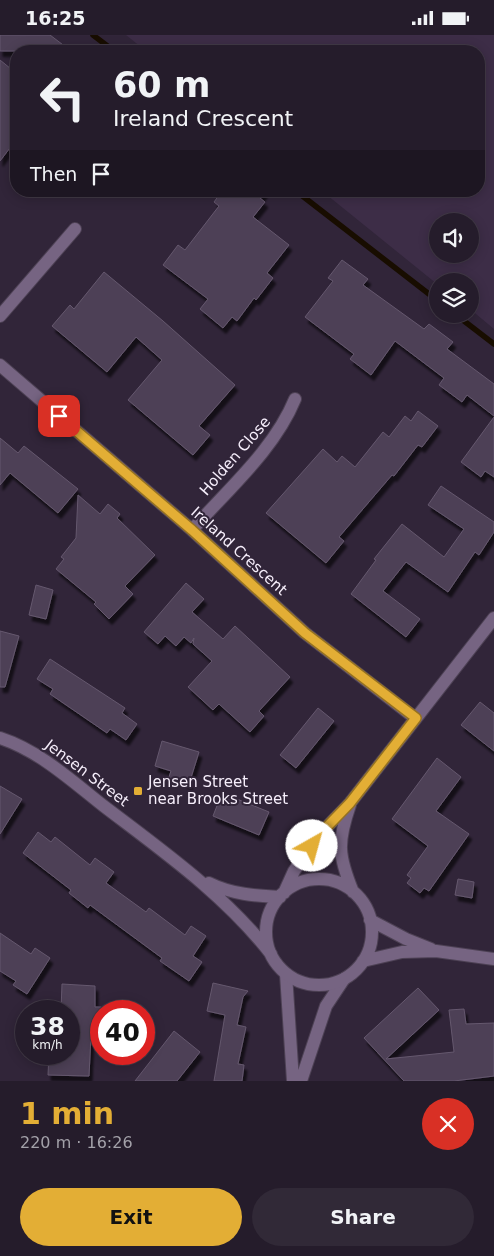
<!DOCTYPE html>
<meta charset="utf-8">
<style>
body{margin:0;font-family:"DejaVu Sans",sans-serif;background:#312937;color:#f1f3f6;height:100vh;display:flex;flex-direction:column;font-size:19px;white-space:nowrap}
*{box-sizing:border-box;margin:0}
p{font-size:16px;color:#a3a1a9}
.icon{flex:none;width:28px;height:28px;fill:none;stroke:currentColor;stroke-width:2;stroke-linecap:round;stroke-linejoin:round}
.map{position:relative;height:1046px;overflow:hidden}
.drawer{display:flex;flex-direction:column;background:#251c2b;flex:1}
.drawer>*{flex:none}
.banner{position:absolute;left:10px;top:10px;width:475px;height:152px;border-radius:20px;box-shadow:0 2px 12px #0003,0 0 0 1px #423a47;background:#251c2b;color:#f1f3f6;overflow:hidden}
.fabs{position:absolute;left:429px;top:178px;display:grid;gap:10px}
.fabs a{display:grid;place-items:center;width:50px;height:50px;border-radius:50%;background:#251c2b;box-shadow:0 2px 12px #0003,0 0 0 1px #423a47;font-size:25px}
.speed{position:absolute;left:15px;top:965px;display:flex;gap:10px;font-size:25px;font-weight:700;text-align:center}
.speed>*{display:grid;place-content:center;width:65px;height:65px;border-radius:50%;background:#251c2b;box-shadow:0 2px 12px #0003,0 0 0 1px #423a47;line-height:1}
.speed small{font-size:12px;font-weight:400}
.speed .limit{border:8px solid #d22;background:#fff;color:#111}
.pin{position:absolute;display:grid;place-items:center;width:42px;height:42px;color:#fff;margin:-21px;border-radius:10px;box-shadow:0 2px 8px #0006}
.me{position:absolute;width:55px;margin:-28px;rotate:38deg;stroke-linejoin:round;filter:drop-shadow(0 0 4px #0008)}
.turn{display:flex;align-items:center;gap:18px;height:105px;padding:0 20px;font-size:22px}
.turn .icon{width:65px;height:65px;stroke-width:2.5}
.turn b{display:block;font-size:35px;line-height:42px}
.then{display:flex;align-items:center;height:48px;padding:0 20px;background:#0003;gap:10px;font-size:19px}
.round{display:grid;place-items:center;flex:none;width:52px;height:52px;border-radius:26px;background:#312937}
.summary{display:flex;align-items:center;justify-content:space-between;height:85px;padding:0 20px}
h1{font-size:30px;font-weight:600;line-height:38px;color:#e3ae35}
.primary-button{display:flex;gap:10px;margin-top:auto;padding:10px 20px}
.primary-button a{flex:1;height:58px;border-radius:30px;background:#e3ae35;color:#111;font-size:20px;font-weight:600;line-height:58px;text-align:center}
.primary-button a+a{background:#312937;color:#f1f3f6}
.status{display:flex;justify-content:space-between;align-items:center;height:35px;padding:0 25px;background:#251c2b;direction:ltr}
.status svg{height:14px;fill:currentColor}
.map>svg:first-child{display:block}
.built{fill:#3d2d47;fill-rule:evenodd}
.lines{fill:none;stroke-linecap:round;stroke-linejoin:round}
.stream{stroke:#180d00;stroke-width:5.5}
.building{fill:#4d4056;stroke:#65586e;filter:url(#shadow)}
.minor-casing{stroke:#4d4154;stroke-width:14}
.tertiary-casing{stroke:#4d4154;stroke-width:14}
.minor{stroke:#766482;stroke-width:12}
.tertiary{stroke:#766482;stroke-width:12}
.route-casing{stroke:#947122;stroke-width:12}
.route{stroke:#e3ae35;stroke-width:9}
.poi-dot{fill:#e3ae35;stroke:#312539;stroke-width:2}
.labels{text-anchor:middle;stroke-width:4;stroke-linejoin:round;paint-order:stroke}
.street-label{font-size:15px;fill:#f6eefb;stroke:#312539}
.poi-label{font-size:15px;fill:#f6eefb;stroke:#312539;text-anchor:start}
</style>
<div class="status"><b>16:25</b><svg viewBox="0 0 49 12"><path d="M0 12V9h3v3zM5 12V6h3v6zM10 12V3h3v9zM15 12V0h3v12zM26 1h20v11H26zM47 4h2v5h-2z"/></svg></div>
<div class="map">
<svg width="494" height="1046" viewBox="0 0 494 1046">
<defs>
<filter id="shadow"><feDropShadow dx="3" dy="5.5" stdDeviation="1" flood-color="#0009"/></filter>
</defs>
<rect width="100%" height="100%" fill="#312539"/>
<path class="built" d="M126,0H494V294L470,274V246H438L437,249L322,156H479V16H146ZM438,186H470V219H438Z"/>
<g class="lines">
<path class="stream" d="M93,0L114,16
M296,156L438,266
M455,279L494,309"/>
</g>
<path class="building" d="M0,0H50L71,16H0Z
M0,25L16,38V105L0,126Z
M222,156H265L260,163L265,167L253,182L289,210L267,238L273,243L256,265L254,263L237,286L232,282L223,293L200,274L208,264L163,230L178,210L185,215L219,171L214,167Z
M342,225L368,244L363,250L424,294L429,289L453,307L447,314L494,349V381L467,360L462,367L439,350L444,343L395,306L371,340L350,324L354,319L305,282L333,246L328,243Z
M104,237L163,286L235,350L199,391L210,400L193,420L128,365L162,325L136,302L107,337L52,291L70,270L74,274Z
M418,376L438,391L422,412L418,410L394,441L392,440L339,502L344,506L326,528L266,478L323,414L337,427L342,421L355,432L383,397L389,402L405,381L411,386Z
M494,382V442L485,436L481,442L461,427Z
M0,403L18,418L24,411L78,454L58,478L10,438L0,450Z
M441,451L494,487V497L479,520L475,517L448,557L406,527L383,556L420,584L406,602L351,559L376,525L374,524L402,489L444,522L464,494L428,470Z
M78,460L100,479L108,469L120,479L117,483L155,520L125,551L133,559L109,584L94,569L96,567L56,534L64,524L61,522L76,503Z
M186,548L204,564L192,577L223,604L235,591L290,642L259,676L264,681L250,697L219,669L213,675L188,652L212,626L193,609L194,603L191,608L184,602L176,611L165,601L158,609L144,597Z
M36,550L53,555L46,584L29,580Z
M0,596L19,601L5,652H0Z
M50,624L125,673L122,678L137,689L126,705L110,694L107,698L50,659L53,654L37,644Z
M480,667L494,678V716L461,690Z
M318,673L334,686L296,733L280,720Z
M162,706L199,717L189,749L169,742L171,736L155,731Z
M437,723L461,742L436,776L469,799L429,856L424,853L420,858L407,848L411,843L407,840L428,811L392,784Z
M0,751L22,764L0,799Z
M222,758L269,777L259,800L213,781Z
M38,797L51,807L55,802L90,830L95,823L114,837L106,848L146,877L149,873L185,900L191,891L206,901L193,921L202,927L189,946L160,926L162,923L90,870L88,873L69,858L71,855L23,818Z
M458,844L474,847L472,863L455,860Z
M0,898L31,919L35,913L50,923L27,959L13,950L16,946L0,936Z
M213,948L248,956L243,962L237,990L246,992L238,1029L244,1030L242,1046H214L225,980L207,976Z
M62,949L95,951V972H101V1001L91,1000L89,1041L48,1040L49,1019H69V976H61Z
M418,953L439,975L386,1024L454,1017L449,975L464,974L466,989L494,988V1041L454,1046H404L364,1003Z
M174,996L200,1017L177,1046H135Z"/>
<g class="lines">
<defs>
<path id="minor" d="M0,281L75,194
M0,330L192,495L305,598L415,683
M192,495C228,454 274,415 295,364
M286,939L293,1046
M301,1046L326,971L344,944"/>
<path id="tertiary" d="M0,703C40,716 73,747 105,772C164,817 225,860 271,919
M350,770C337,808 338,820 353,857
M266 897a53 53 0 1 1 106 0a53 53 0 1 1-106 0Z
M209,848C231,859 256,861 280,862
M284,858L294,836L320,799L350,768L494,583
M370,885L406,904L431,914
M363,926L402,917L436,916L494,924"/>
</defs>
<use href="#minor" class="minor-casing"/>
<use href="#tertiary" class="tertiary-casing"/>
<use href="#minor" class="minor"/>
<use href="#tertiary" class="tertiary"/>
</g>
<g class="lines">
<defs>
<path id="route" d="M59,381L192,495L305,598L416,683L350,768L320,799L312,811"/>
</defs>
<use href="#route" class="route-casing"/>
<use href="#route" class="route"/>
</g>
<rect class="poi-dot" x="133" y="751" width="10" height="10" rx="2.5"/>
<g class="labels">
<g class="street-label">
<text transform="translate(235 421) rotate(-49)" y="5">Holden Close</text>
<text transform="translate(239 516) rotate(42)" y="5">Ireland Crescent</text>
<text transform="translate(87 738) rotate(37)" y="5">Jensen Street</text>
</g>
<g class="poi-label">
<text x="148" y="752">Jensen Street<tspan x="148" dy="17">near Brooks Street</tspan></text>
</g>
</g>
</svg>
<div class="fabs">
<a><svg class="icon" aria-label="sound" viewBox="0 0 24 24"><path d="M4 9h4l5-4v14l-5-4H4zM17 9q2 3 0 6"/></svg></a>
<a><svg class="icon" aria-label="layers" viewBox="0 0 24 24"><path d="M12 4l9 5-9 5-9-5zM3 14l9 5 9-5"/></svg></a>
</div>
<div class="speed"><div>38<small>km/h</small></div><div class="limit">40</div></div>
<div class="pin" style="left:59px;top:381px;background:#d93025"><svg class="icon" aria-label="arrive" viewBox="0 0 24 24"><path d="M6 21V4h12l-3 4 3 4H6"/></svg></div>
<svg class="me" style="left:312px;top:811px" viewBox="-20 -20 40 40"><circle r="19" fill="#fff"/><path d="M0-13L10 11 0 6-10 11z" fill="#e3ae35"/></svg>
<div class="banner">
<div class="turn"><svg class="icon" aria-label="left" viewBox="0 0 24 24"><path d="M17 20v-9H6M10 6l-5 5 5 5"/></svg><div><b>60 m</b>Ireland Crescent</div></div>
<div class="then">Then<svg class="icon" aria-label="arrive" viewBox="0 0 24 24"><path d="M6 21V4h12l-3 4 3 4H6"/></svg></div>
</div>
</div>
<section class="drawer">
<div class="summary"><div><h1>1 min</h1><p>220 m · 16:26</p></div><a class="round" style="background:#d93025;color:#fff"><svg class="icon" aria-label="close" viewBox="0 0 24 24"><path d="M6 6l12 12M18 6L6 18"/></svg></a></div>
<div class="primary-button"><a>Exit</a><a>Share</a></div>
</section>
